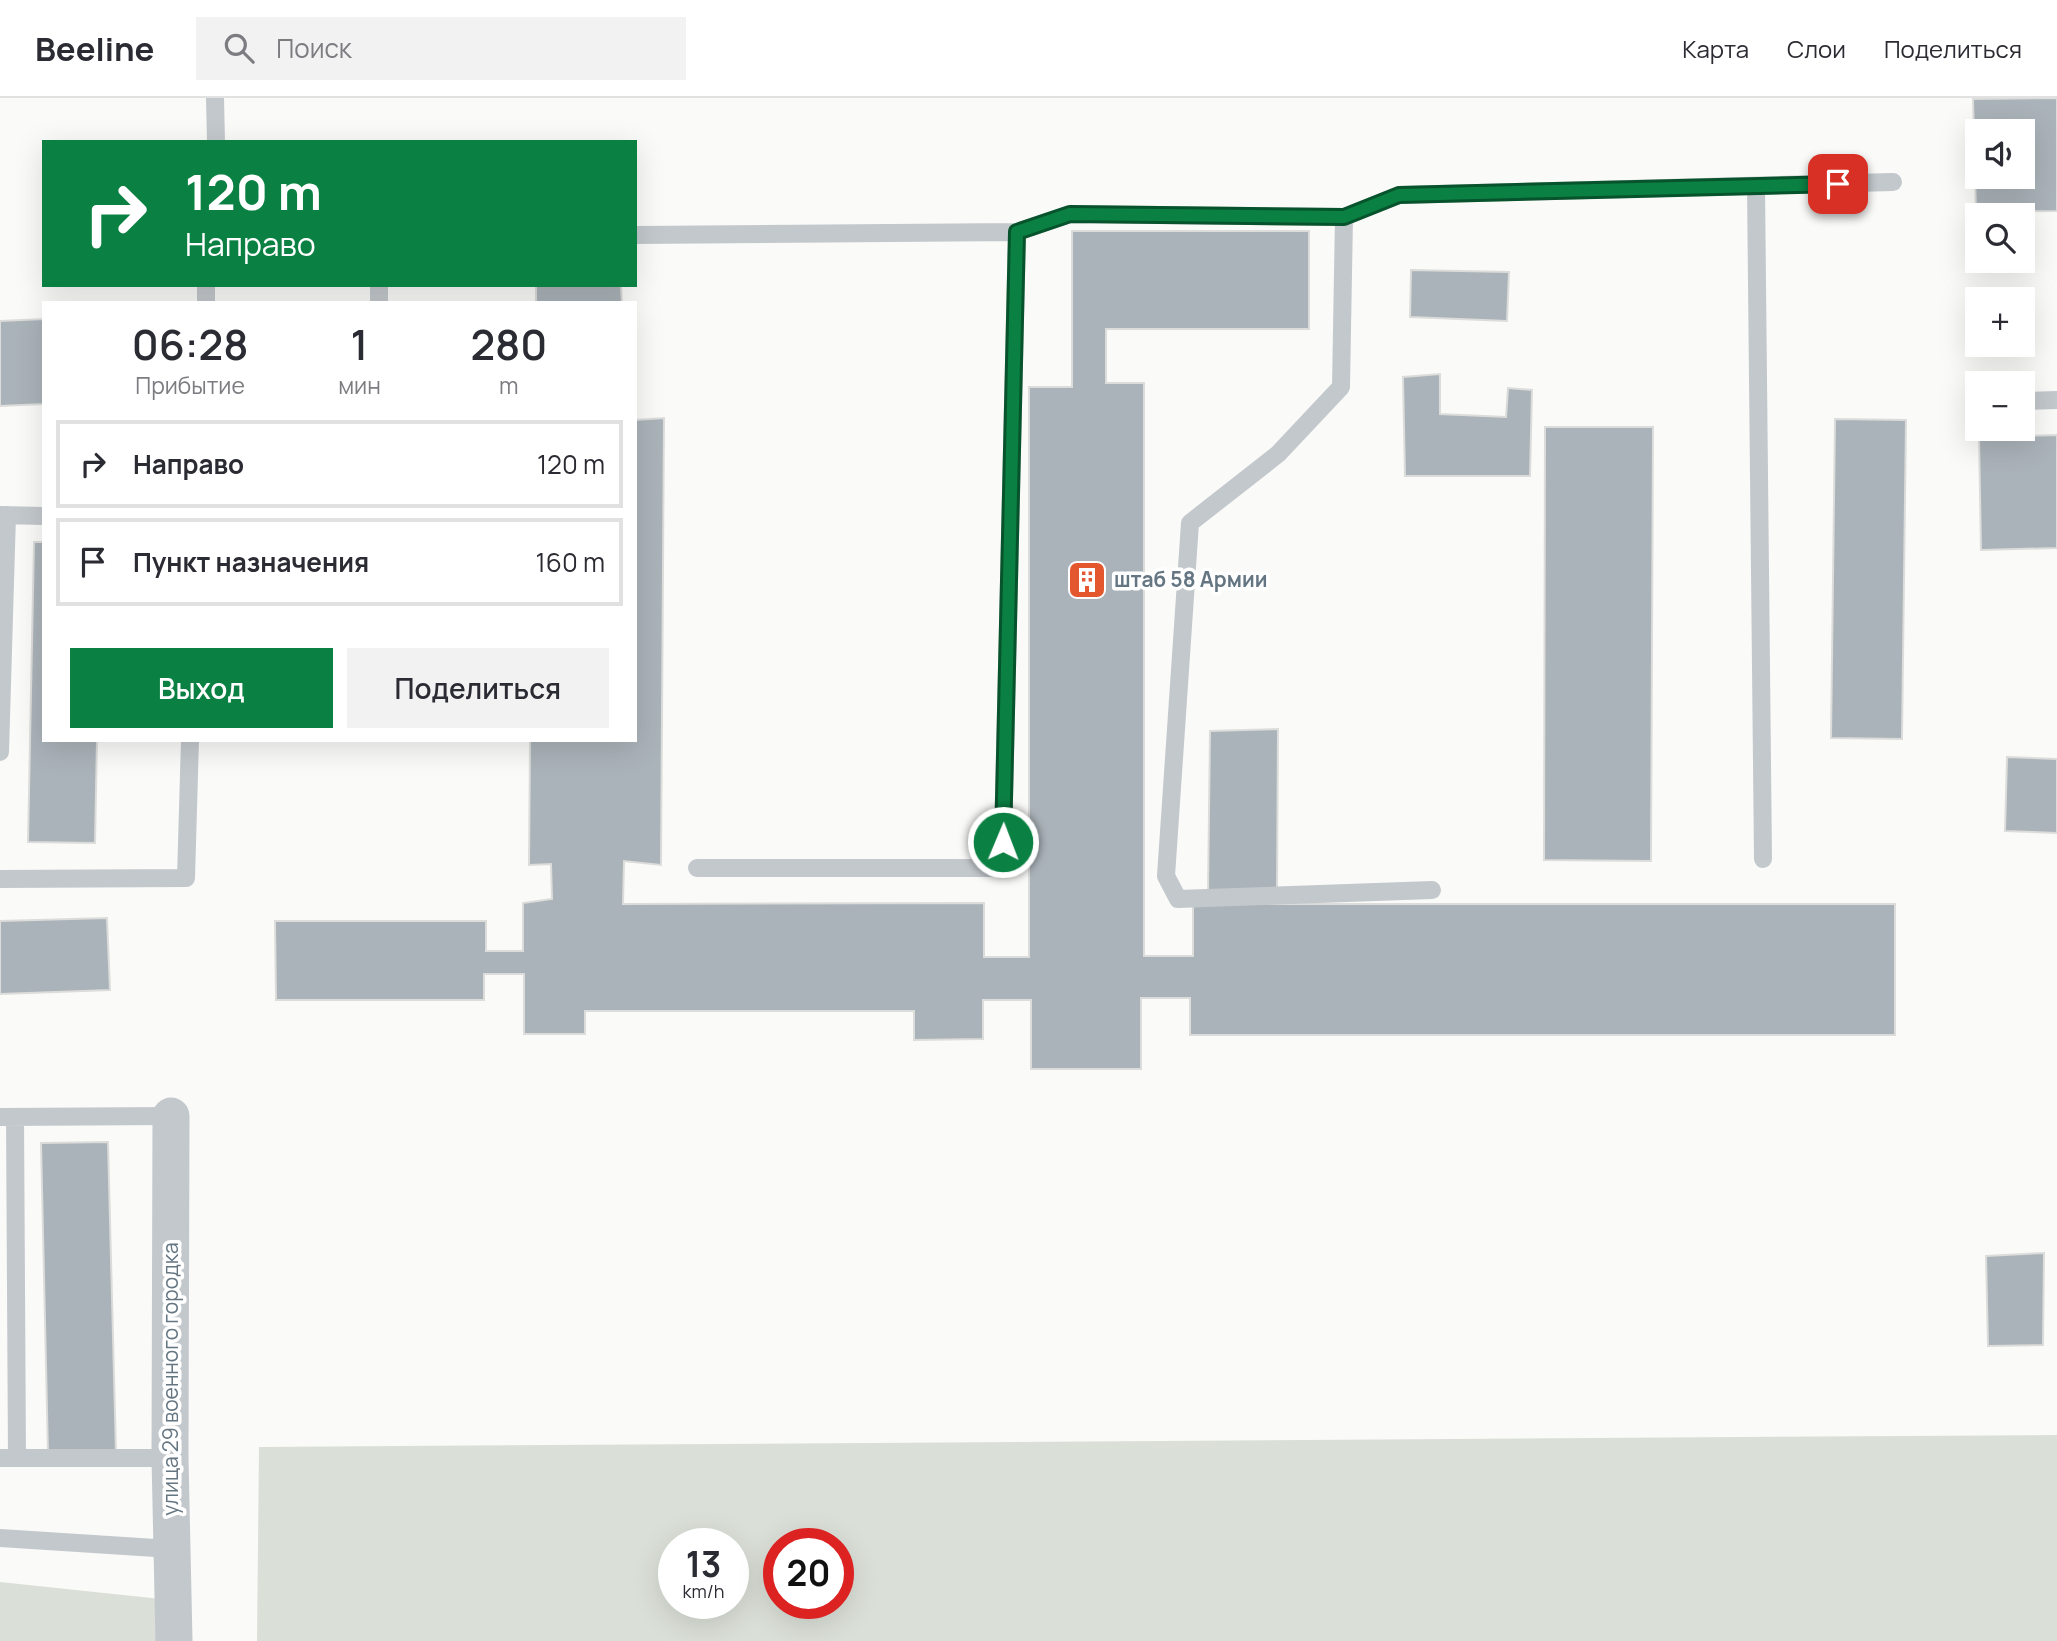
<!DOCTYPE html>
<html lang="ru">
<meta charset="utf-8">
<style>
body{margin:0;font-family:Manrope,sans-serif;background:#f2f2f3;color:#2b2b33;height:100vh;display:flex;flex-direction:column;font-size:26px;white-space:nowrap}
*{box-sizing:border-box;margin:0}
p{font-size:23px;color:#7c7c81}
.icon{flex:none;width:38px;height:38px;fill:none;stroke:currentColor;stroke-width:2;stroke-linecap:round;stroke-linejoin:round}
.map{position:relative;flex:1;overflow:hidden}
.side{position:absolute;left:42px;top:203px;width:595px;height:441px;display:flex;flex-direction:column;background:#fff;border-radius:0px;box-shadow:0 7px 28px #0002}
.side>*{flex:none}
.top-card{position:absolute;left:42px;top:42px;width:595px;height:147px;border-radius:0px;box-shadow:0 7px 28px #0002;background:#0b8043;color:#fff;overflow:hidden}
.tools{position:absolute;left:1965px;top:21px;display:grid;gap:14px}
.tools a{display:grid;place-items:center;width:70px;height:70px;border-radius:0px;background:#fff;box-shadow:0 7px 28px #0002;font-size:35px}
.speed{position:absolute;left:658px;top:1430px;display:flex;gap:14px;font-size:35px;font-weight:700;text-align:center}
.speed>*{display:grid;place-content:center;width:91px;height:91px;border-radius:50%;background:#fff;box-shadow:0 7px 28px #0002;line-height:1}
.speed small{font-size:18px;font-weight:400}
.speed .limit{border:10px solid #d22;background:#fff;color:#111}
.pin{position:absolute;display:grid;place-items:center;width:60px;height:60px;color:#fff;margin:-30px;border-radius:14px;box-shadow:0 4px 10px #0006}
.me{position:absolute;width:77px;margin:-38px;rotate:1deg;stroke-linejoin:round;filter:drop-shadow(0 0 5px #0008)}
.turn{display:flex;align-items:center;gap:24px;height:147px;padding:0 28px;font-size:32px}
.turn .icon{width:91px;height:91px;stroke-width:2.5}
.turn b{display:block;font-size:49px;line-height:60px}
.eta{display:flex;justify-content:space-evenly;align-items:center;height:119px;text-align:center}
.eta b{font-size:42px;font-weight:600;line-height:49px}
.action{display:flex;gap:14px;margin-top:auto;padding:14px 28px}
.action a{flex:1;height:80px;border-radius:0px;background:#0b8043;color:#fff;font-size:28px;font-weight:600;line-height:80px;text-align:center}
.action a+a{background:#f2f2f3;color:#2b2b33}
ul{padding:0;list-style:none}
li{display:flex;align-items:center;gap:21px;height:88px;margin:0 14px 10px;padding:0 14px;border:4px solid #e1e1e2;border-radius:0px}
li div{flex:1}
li b{display:block;font-size:26px}
li em{font-style:normal}
header{display:flex;align-items:center;gap:42px;box-sizing:border-box;height:98px;padding:0 35px;background:#fff;border-bottom:2px solid #e1e1e2}
header strong{font-size:33px}
nav{display:flex;gap:38px;margin-inline-start:auto;font-size:24px}
.search{width:490px;height:63px;background:#f2f2f3;display:flex;align-items:center;gap:18px;box-sizing:border-box;padding:0 24px;border-radius:0px;color:#7c7c81;font-size:26px}
.map>svg:first-child{display:block}
.green{fill:#dadfd7;fill-rule:evenodd}
.building{fill:#aab3b9;stroke:#dcdcda;stroke-width:2;fill-rule:evenodd}
.lines{fill:none;stroke-linecap:round;stroke-linejoin:round}
.lane{stroke:#c3c8cc;stroke-width:18}
.street{stroke:#c3c8cc;stroke-width:37}
.route-casing{stroke:#07532c;stroke-width:18}
.route{stroke:#0b8043;stroke-width:12}
.labels{text-anchor:middle;stroke-width:7;stroke-linejoin:round;paint-order:stroke}
.poi-label{font-size:21px;font-weight:bold;fill:#657683;stroke:#fff;text-anchor:start}
.street-label{font-size:21px;fill:#657683;stroke:#fff}
</style>
<header>
<strong>Beeline</strong>
<div class="search"><svg class="icon" aria-label="search" viewBox="0 0 24 24"><circle cx="10" cy="10" r="6"/><path d="M15 15l6 6"/></svg>Поиск</div>
<nav><a>Карта</a><a>Слои</a><a>Поделиться</a></nav>
</header>
<div class="map">
<svg width="2057" height="1543" viewBox="0 0 2057 1543">
<rect width="100%" height="100%" fill="#fafaf8"/>
<path class="green" d="M2057,1337V1543H257L259,1349ZM674,1446H733V1505H674ZM779,1446H838V1505H779Z
M0,1484L161,1501L164,1543H0Z"/>
<path class="building" d="M2057,0V113L1976,114L1973,1ZM1978,33H2023V79H1978Z
M1072,133H1309V231H1106V285H1144V858H1193V806H1895V937H1190V900H1141V971H1031V902H983V941L914,942V913H585V936H524V876H484V902H276L275,823H486V853H523V805L552,801L551,766L529,767L530,642H635V322L664,320L661,767L624,763L623,806L984,805V859H1029V289H1072Z
M1411,172L1509,174L1507,223L1410,219Z
M536,187H621L622,205H536Z
M44,221V306L0,308V223Z
M1440,276V316L1506,319L1508,290L1532,292L1530,378H1405L1403,279Z
M1835,321L1906,322L1902,641L1831,640Z
M1545,329H1653L1651,763L1544,762Z
M2057,337V450L1981,452L1979,339Z
M34,444H44V642H97L95,745L28,744Z
M1278,631L1277,795H1208L1210,633Z
M2007,659L2057,661V735L2005,733Z
M107,820L110,892L0,896V823Z
M108,1044L116,1355L48,1356L41,1045Z
M2044,1155L2043,1247L1988,1248L1986,1158Z"/>
<g class="lines">
<path class="lane" d="M215,0L216,44
M1756,88L1763,761
M1344,119L1341,289L1278,356L1190,425L1166,778L1178,801L1432,792
M635,137L1017,134L1070,116L1344,119L1399,97L1893,84
M206,205V187
M379,205V187
M2023,303L2057,302
M1976,304H1978
M0,417L44,418
M0,654L7,417
M697,770H990L1003,745L1017,134
M0,781L186,780L190,642
M0,1019L171,1018
M15,1019L17,1360
M0,1360H170
M0,1440L171,1451"/>
<path class="street" d="M171,1018L170,1360L174,1543"/>
</g>
<g class="lines">
<defs>
<path id="route" d="M1003,744L1017,134L1070,116L1344,119L1399,97L1838,86"/>
</defs>
<use href="#route" class="route-casing"/>
<use href="#route" class="route"/>
</g>
<defs>
<symbol id="building-square" viewBox="-11 -11 22 22"><rect x="-9" y="-9" width="18" height="18" rx="4" fill="#e4572e" stroke="#fff"/><path d="M-4-6H4V6H1V3H-1V6H-4ZM-2.5-4.3h1.7v1.8h-1.7ZM.8-4.3h1.7v1.8H.8ZM-2.5-1h1.7V.8h-1.7ZM.8-1h1.7V.8H.8Z" fill="#fff"/></symbol>
</defs>
<g fill-rule="evenodd">
<use href="#building-square" x="1065" y="460" width="44" height="44"/>
</g>
<g class="labels">
<g class="poi-label">
<text x="1114" y="489">штаб 58 Армии</text>
</g>
<g class="street-label">
<text transform="translate(171 1281) rotate(-90)" y="7">улица 29 военного городка</text>
</g>
</g>
</svg>
<div class="tools">
<a><svg class="icon" aria-label="sound" viewBox="0 0 24 24"><path d="M4 9h4l5-4v14l-5-4H4zM17 9q2 3 0 6"/></svg></a>
<a><svg class="icon" aria-label="search" viewBox="0 0 24 24"><circle cx="10" cy="10" r="6"/><path d="M15 15l6 6"/></svg></a>
<a>+</a>
<a>−</a>
</div>
<div class="speed"><div>13<small>km/h</small></div><div class="limit">20</div></div>
<div class="pin" style="left:1838px;top:86px;background:#d93025"><svg class="icon" aria-label="arrive" viewBox="0 0 24 24"><path d="M6 21V4h12l-3 4 3 4H6"/></svg></div>
<svg class="me" style="left:1003px;top:744px" viewBox="-20 -20 40 40"><circle r="17" fill="#0b8043" stroke="#fff" stroke-width="3"/><path d="M0-11L8 9 0 5-8 9z" fill="#fff"/></svg>
<div class="top-card">
<div class="turn"><svg class="icon" aria-label="right" viewBox="0 0 24 24"><path d="M7 20v-9h11M14 6l5 5-5 5"/></svg><div><b>120 m</b>Направо</div></div>
</div>
<section class="side">
<div class="eta">
<div><b>06:28</b><p>Прибытие</p></div>
<div><b>1</b><p>мин</p></div>
<div><b>280</b><p>m</p></div>
</div>
<ul>
<li><svg class="icon" aria-label="right" viewBox="0 0 24 24"><path d="M7 20v-9h11M14 6l5 5-5 5"/></svg><div><b>Направо</b></div><em>120 m</em></li>
<li><svg class="icon" aria-label="arrive" viewBox="0 0 24 24"><path d="M6 21V4h12l-3 4 3 4H6"/></svg><div><b>Пункт назначения</b></div><em>160 m</em></li>
</ul>
<div class="action"><a>Выход</a><a>Поделиться</a></div>
</section>
</div>
